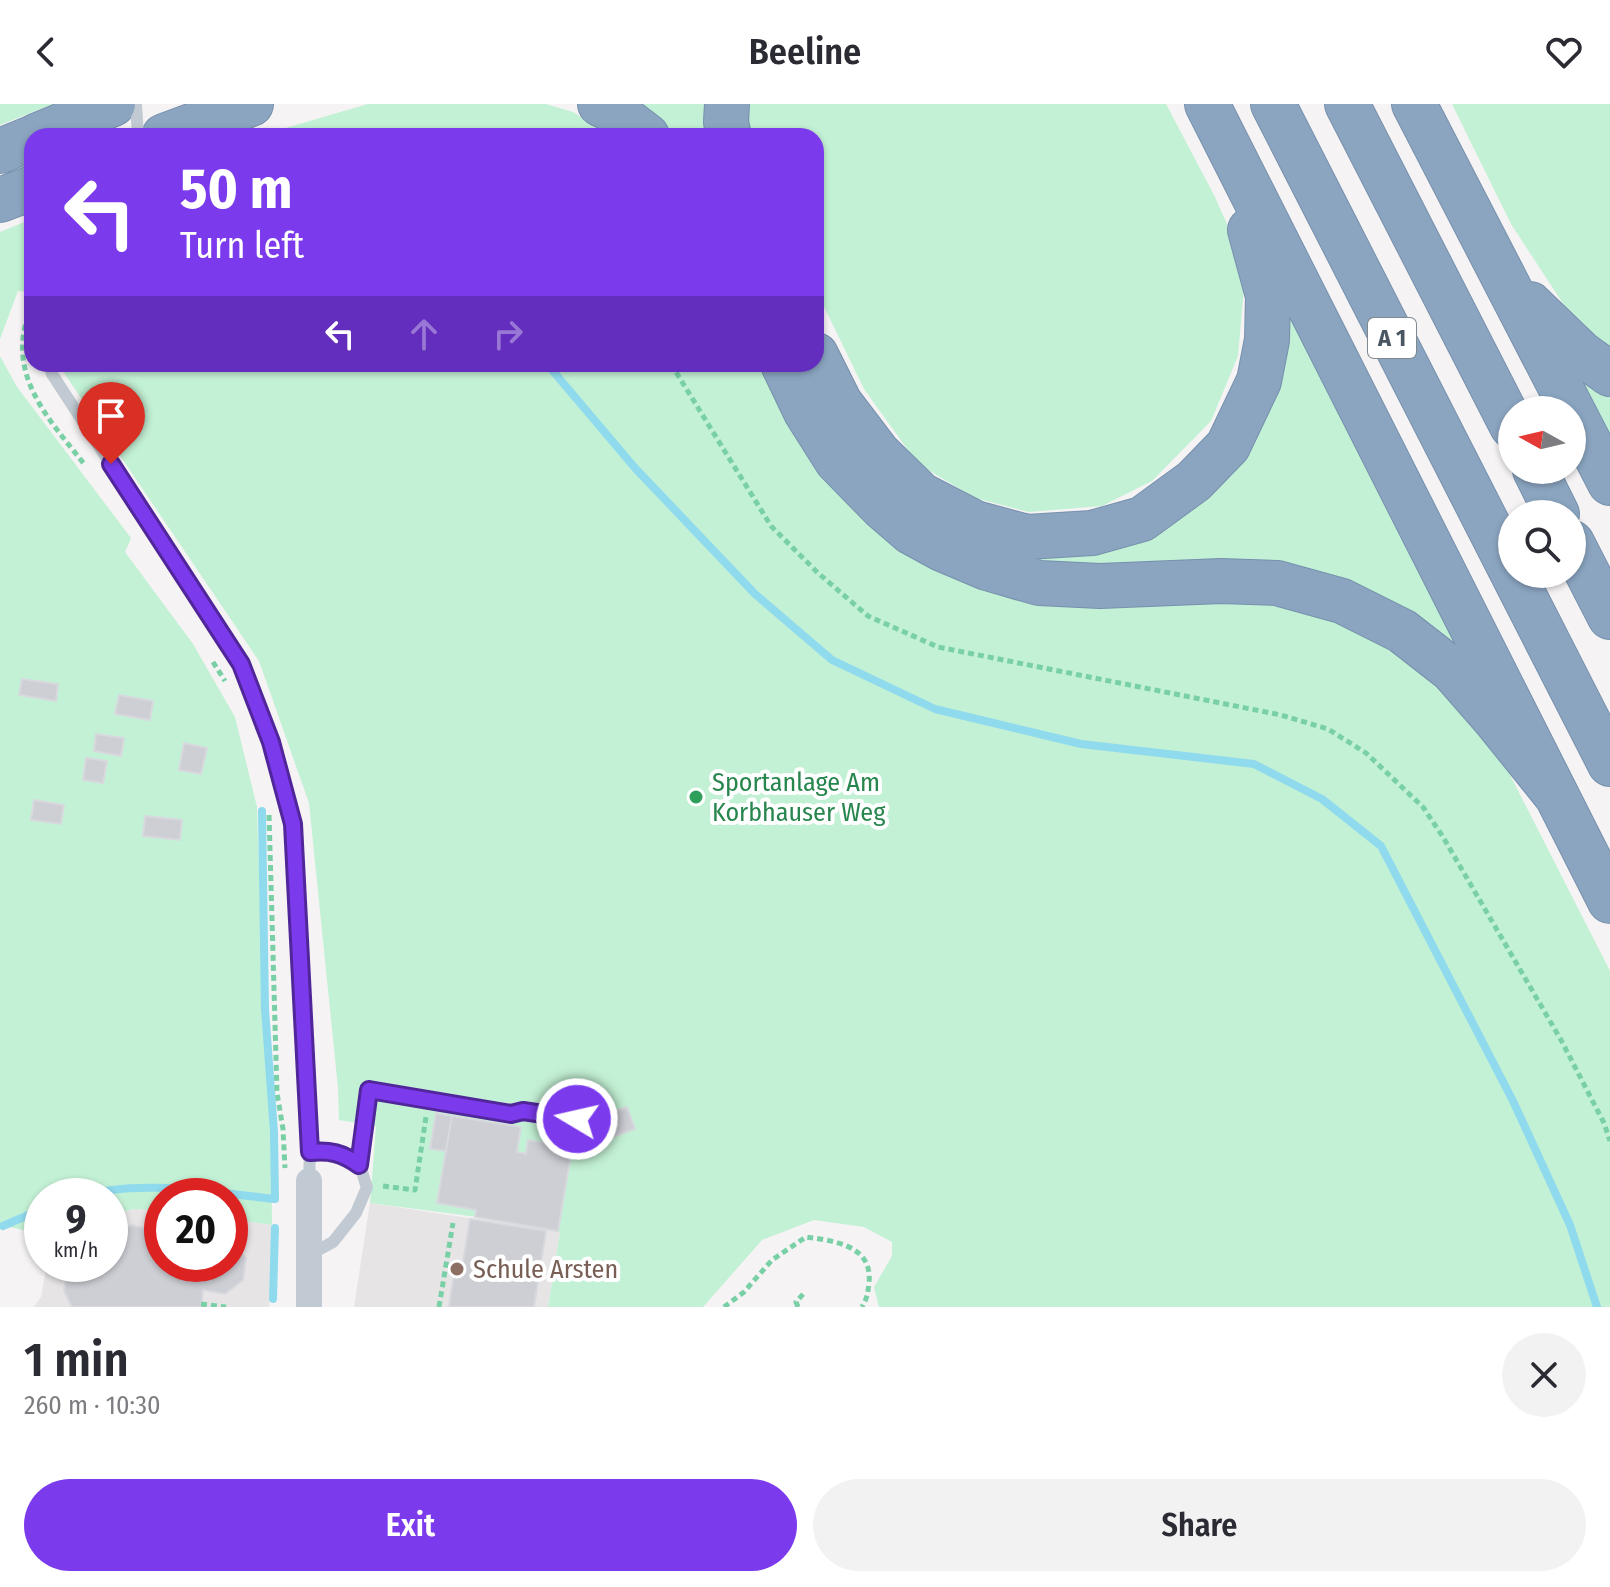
<!DOCTYPE html>
<meta charset="utf-8">
<style>
body{margin:0;font-family:"Fira Sans Condensed",sans-serif;background:#f2f2f3;color:#2b2b33;height:100vh;display:flex;flex-direction:column;font-size:30px;white-space:nowrap}
*{box-sizing:border-box;margin:0}
p{font-size:26px;color:#7c7c81}
.icon{flex:none;width:44px;height:44px;fill:none;stroke:currentColor;stroke-width:2;stroke-linecap:round;stroke-linejoin:round}
.map{position:relative;height:1203px;overflow:hidden}
.side{display:flex;flex-direction:column;background:#fff;flex:1}
.side>*{flex:none}
.banner{position:absolute;left:24px;top:24px;width:800px;height:244px;border-radius:24px;box-shadow:0 2px 6px #0004;background:#7c3aed;color:#fff;overflow:hidden}
.needle{width:52px;rotate:278deg}
.tools{position:absolute;left:1498px;top:292px;display:grid;gap:16px}
.tools a{display:grid;place-items:center;width:88px;height:88px;border-radius:50%;background:#fff;box-shadow:0 2px 6px #0004;font-size:40px}
.speed{position:absolute;left:24px;top:1074px;display:flex;gap:16px;font-size:40px;font-weight:700;text-align:center}
.speed>*{display:grid;place-content:center;width:104px;height:104px;border-radius:50%;background:#fff;box-shadow:0 2px 6px #0004;line-height:1}
.speed small{font-size:20px;font-weight:400}
.speed .limit{border:12px solid #d22;background:#fff;color:#111}
.pin{position:absolute;display:grid;place-items:center;width:68px;height:68px;color:#fff;margin:-82px -34px;border-radius:50% 50% 50% 0;rotate:-45deg;box-shadow:0 0 8px #0007}
.pin .icon{rotate:45deg}
.me{position:absolute;width:88px;margin:-44px;rotate:279deg;stroke-linejoin:round;filter:drop-shadow(0 0 6px #0008)}
.turn{display:flex;align-items:center;gap:28px;height:168px;padding:0 24px;font-size:36px}
.turn .icon{width:104px;height:104px;stroke-width:2.5}
.turn b{display:block;font-size:56px;line-height:68px}
.lanes{display:flex;align-items:center;height:76px;padding:0 24px;background:#0003;justify-content:center;gap:40px;direction:ltr}
.lanes .off{opacity:.35}
.round{display:grid;place-items:center;flex:none;width:84px;height:84px;border-radius:42px;background:#f2f2f3}
.overview{display:flex;align-items:center;justify-content:space-between;height:136px;padding:0 24px}
h1{font-size:48px;font-weight:600;line-height:60px}
.cta{display:flex;gap:16px;margin-top:auto;padding:16px 24px}
.cta a{flex:1;height:92px;border-radius:48px;background:#7c3aed;color:#fff;font-size:32px;font-weight:600;line-height:92px;text-align:center}
.cta a+a{background:#f2f2f3;color:#2b2b33}
header{display:flex;justify-content:space-between;align-items:center;height:104px;padding:0 24px;background:#fff;font-size:36px;font-weight:600}
.map>svg:first-child{display:block}
.education{fill:#e6e4e5}
.green{fill:#c3f1d5}
.lines{fill:none;stroke-linecap:round;stroke-linejoin:round}
.stream{stroke:#90daee;stroke-width:8}
.building{fill:#cdcfd5;stroke:#d7d9de;stroke-width:2}
.highway-casing{stroke:#7690ad;stroke-width:46}
.path{stroke:#7ad0a6;stroke-width:5;stroke-dasharray:6 4;stroke-linecap:butt}
.lane{stroke:#c1cad2;stroke-width:12}
.street{stroke:#c1cad2;stroke-width:26}
.highway{stroke:#8ba5c1;stroke-width:44}
.route-casing{stroke:#51269a;stroke-width:20}
.route{stroke:#7c3aed;stroke-width:14}
.leisure-dot{fill:#2e9e5b;stroke:#fff;stroke-width:3}
.education-dot{fill:#8d6e63;stroke:#fff;stroke-width:3}
.labels{text-anchor:middle;stroke-width:8;stroke-linejoin:round;paint-order:stroke}
.shield{fill:#fff;stroke:#808990;stroke-width:2}
.shield-label{font-size:24px;font-weight:bold;fill:#4a5661}
.leisure-label{font-size:26px;fill:#27864d;stroke:#fff;text-anchor:start}
.education-label{font-size:26px;fill:#785e54;stroke:#fff;text-anchor:start}
</style>
<header><svg class="icon" aria-label="back" viewBox="0 0 24 24"><path d="M15 5l-7 7 7 7"/></svg>Beeline<svg class="icon" aria-label="heart" viewBox="0 0 24 24"><path d="M12 20l-8-8c-3-5 5-10 8-4 3-6 11-1 8 4z"/></svg></header>
<div class="map">
<svg width="1610" height="1203" viewBox="0 0 1610 1203">
<rect width="100%" height="100%" fill="#f5f3f3"/>
<path class="education" d="M370,1099L560,1128L548,1203H354Z
M134,1105L162,1106V1160H230V1115L272,1121L269,1203H34L41,1193L47,1160H110V1111Z"/>
<path class="green" d="M0,0H53L0,21Z
M368,0H546L573,8L612,32H258Z
M631,0H710L712,32H669Z
M750,0H1166L1215,93L1231,129L1244,184L1238,252L1211,317L1152,377L1102,402L1029,408L975,394L918,360L864,285L816,186V32H750L748,10Z
M1452,0H1610V246L1573,215L1511,120Z
M32,115V188L18,187L0,235V128Z
M1276,176L1487,579L1407,515L1112,466L997,452L1002,441L1215,375Z
M0,252L17,283L131,434L125,448L193,540L235,613L257,703L264,929L271,1025L272,1121L230,1115V1092H162V1106L134,1105L110,1111V1092H42V1130L0,1121Z
M1571,257L1610,284V347Z
M58,260H762L783,312L812,355L952,471L1013,495L1067,501L1275,498L1340,517L1398,548L1462,604L1507,665L1610,867V1203H879L874,1183L892,1152V1138L864,1123L814,1116L762,1136L703,1203H548L560,1128L477,1113L370,1099L376,1022L339,1016L338,984L309,699L259,557Z"/>
<g class="lines">
<path class="stream" d="M547,260L635,364L755,490L832,556L935,605L1081,640L1254,660L1322,695L1381,742L1513,997L1570,1121L1597,1203
M78,1092C142,1075 209,1088 275,1095L274,1028L265,905L262,707
M3,1122L42,1105
M273,1195L275,1124"/>
</g>
<path class="building" d="M22,575L58,580L56,597L19,591Z
M119,591L153,597L150,616L115,610Z
M96,630L124,634L121,652L94,647Z
M184,639L207,644L201,670L179,666Z
M86,654L107,657L103,679L83,676Z
M34,696L64,701L61,720L31,716Z
M145,712L182,716L180,736L143,732Z
M627,1003L635,1025L599,1038L591,1015Z
M436,1009L452,1012L446,1047L430,1045Z
M452,1012L521,1023L517,1048L526,1050L528,1036L572,1044L558,1127L475,1113L476,1106L437,1099Z
M470,1115L546,1127L534,1203H449L454,1169L461,1170Z
M131,1121L149,1125L162,1139V1160H164V1164L187,1168L190,1160H230V1137L246,1154L243,1176L225,1190L203,1186L201,1203H72L64,1187L67,1168L77,1160H104L108,1163L113,1160L110,1154L114,1134Z"/>
<g class="lines">
<defs>
<path id="highway" d="M600,0L613,6L647,32
M727,0L726,18L729,32
M1207,0L1610,797
M1273,0L1512,468
M1347,0L1512,322
M1414,0L1610,379
M36,32L113,0
M164,32L251,0
M0,47L32,34
M0,96L32,84
M1530,200L1582,250L1610,270
M816,251L840,299L878,349L921,391L975,419L1027,433L1092,429L1142,415L1194,377L1228,342L1259,277L1267,236L1268,192L1250,126
M783,260L806,308L837,357L882,403L911,428L942,445L987,464L1039,479L1100,482L1221,477L1277,479L1342,497L1402,527L1452,566L1494,614L1556,691
M1535,366L1557,410
M1572,439L1610,513
M1513,470L1610,660"/>
</defs>
<use href="#highway" class="highway-casing"/>
<path class="path" d="M32,202C3,267 46,312 85,361
M671,260L771,422L818,469L868,512L938,543L1281,611L1328,625L1366,649L1423,703L1443,733L1561,936L1604,1019L1610,1037
M213,558L225,577
M269,711L277,989L283,1025L285,1064
M383,1082L415,1086L426,1013
M201,1200L226,1203
M439,1203L453,1119
M724,1203L744,1188L772,1156L806,1133C834,1137 873,1141 869,1179C868,1188 867,1195 862,1203
M798,1203L796,1198L804,1189"/>
<path class="lane" d="M136,0L138,32
M49,260L52,270L241,560L271,638L293,720L310,1048L309,1077
M359,1061L369,986L511,1010L523,1007L577,1015
M309,1151L333,1138L356,1109L367,1083C364,1077 363,1068 360,1063C350,1046 326,1046 310,1048"/>
<path class="street" d="M309,1203V1077"/>
<use href="#highway" class="highway"/>
</g>
<g class="lines">
<defs>
<path id="route" d="M111,360L241,560L271,638L293,720L310,1048C330,1046 342,1049 359,1061L369,986L511,1010L523,1007L577,1015"/>
</defs>
<use href="#route" class="route-casing"/>
<use href="#route" class="route"/>
</g>
<circle class="leisure-dot" cx="696" cy="693" r="8"/>
<circle class="education-dot" cx="457" cy="1165" r="8"/>
<g class="labels">
<rect class="shield" x="1368" y="214" width="48" height="40" rx="6"/>
<g class="shield-label">
<text x="1392" y="242">A 1</text>
</g>
<g class="leisure-label">
<text x="712" y="687">Sportanlage Am<tspan x="712" dy="30">Korbhauser Weg</tspan></text>
</g>
<g class="education-label">
<text x="473" y="1174">Schule Arsten</text>
</g>
</g>
</svg>
<div class="tools">
<a><svg class="needle" viewBox="-14 -14 28 28"><path d="M0-13l5 13h-10z" fill="#e53935"/><path d="M0 13l5-13h-10z" fill="#7c7c81"/></svg></a>
<a><svg class="icon" aria-label="search" viewBox="0 0 24 24"><circle cx="10" cy="10" r="6"/><path d="M15 15l6 6"/></svg></a>
</div>
<div class="speed"><div>9<small>km/h</small></div><div class="limit">20</div></div>
<div class="pin" style="left:111px;top:360px;background:#d93025"><svg class="icon" aria-label="arrive" viewBox="0 0 24 24"><path d="M6 21V4h12l-3 4 3 4H6"/></svg></div>
<svg class="me" style="left:577px;top:1015px" viewBox="-20 -20 40 40"><circle r="17" fill="#7c3aed" stroke="#fff" stroke-width="3"/><path d="M0-11L8 9 0 5-8 9z" fill="#fff"/></svg>
<div class="banner">
<div class="turn"><svg class="icon" aria-label="left" viewBox="0 0 24 24"><path d="M17 20v-9H6M10 6l-5 5 5 5"/></svg><div><b>50 m</b>Turn left</div></div>
<div class="lanes"><svg class="icon" aria-label="left" viewBox="0 0 24 24"><path d="M17 20v-9H6M10 6l-5 5 5 5"/></svg><svg class="icon off" aria-label="ahead" viewBox="0 0 24 24"><path d="M12 20V5M6 11l6-6 6 6"/></svg><svg class="icon off" aria-label="right" viewBox="0 0 24 24"><path d="M7 20v-9h11M14 6l5 5-5 5"/></svg></div>
</div>
</div>
<section class="side">
<div class="overview"><div><h1>1 min</h1><p>260 m · 10:30</p></div><a class="round"><svg class="icon" aria-label="close" viewBox="0 0 24 24"><path d="M6 6l12 12M18 6L6 18"/></svg></a></div>
<div class="cta"><a>Exit</a><a>Share</a></div>
</section>
